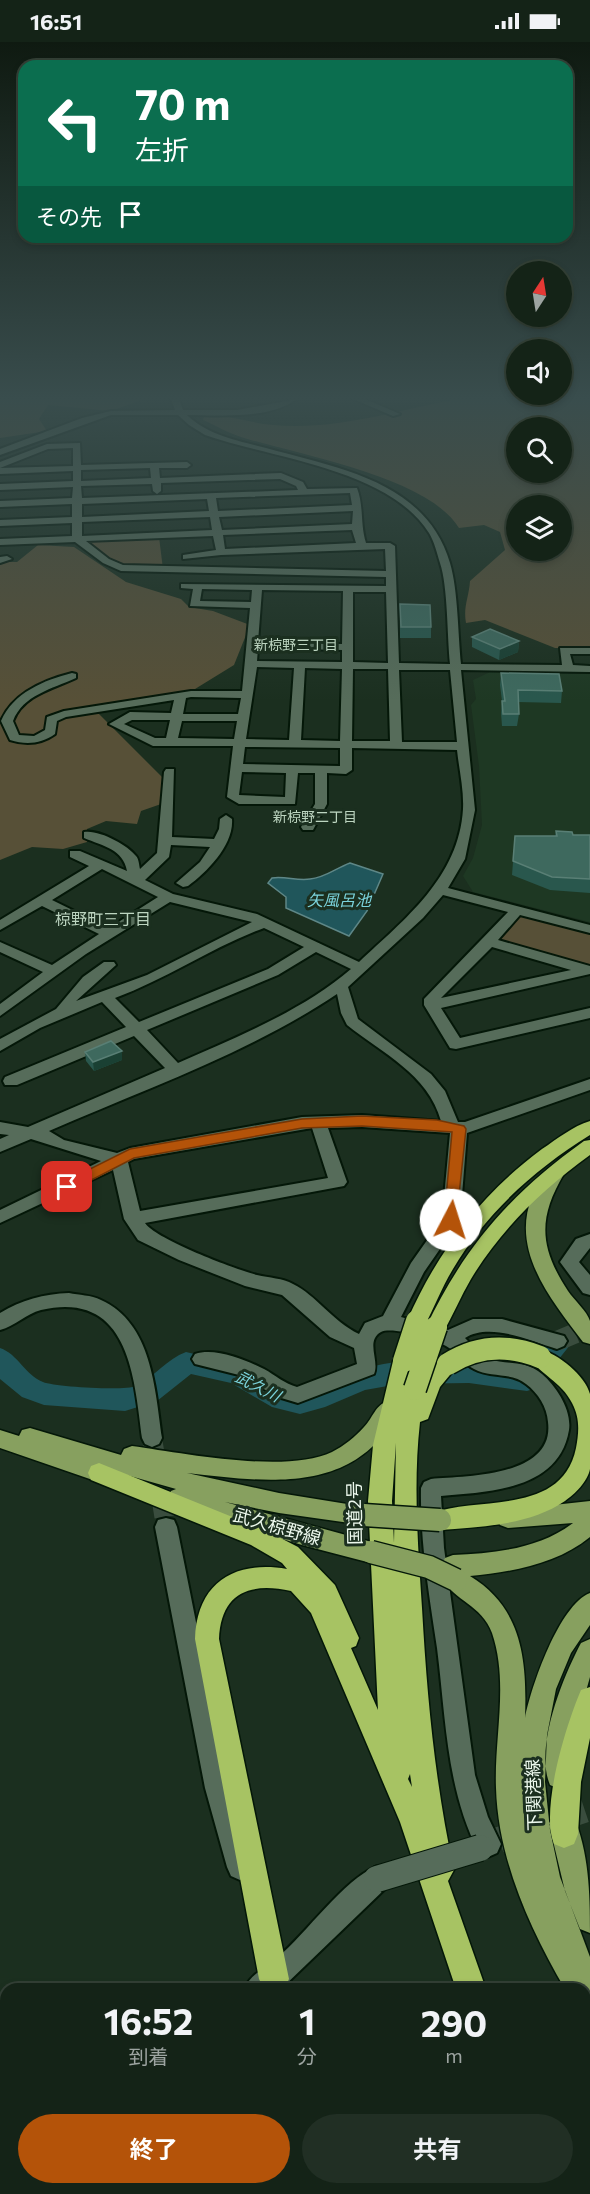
<!DOCTYPE html>
<html lang="ja">
<meta charset="utf-8">
<style>
body{margin:0;font-family:Commissioner,"Noto Sans JP",sans-serif;background:#212f24;color:#f1f3f6;height:100vh;display:flex;flex-direction:column;font-size:22px;white-space:nowrap}
*{box-sizing:border-box;margin:0}
p{font-size:20px;color:#9da4a1}
.icon{flex:none;width:33px;height:33px;fill:none;stroke:currentColor;stroke-width:2;stroke-linecap:round;stroke-linejoin:round}
.map{position:relative;flex:1;overflow:hidden}
.details{position:absolute;left:0px;top:1941px;width:591px;height:212px;display:flex;flex-direction:column;background:#142317;border-radius:18px 18px 0 0;box-shadow:0 3px 9px #0003,0 0 0 2px #334036}
.details>*{flex:none}
.guide{position:absolute;left:18px;top:18px;width:555px;height:183px;border-radius:18px;box-shadow:0 3px 9px #0003,0 0 0 2px #334036;background:#0b6e4f;color:#fff;overflow:hidden}
.needle{width:39px;rotate:12deg}
.controls{position:absolute;left:506px;top:219px;display:grid;gap:12px}
.controls a{display:grid;place-items:center;width:66px;height:66px;border-radius:50%;background:#142317;box-shadow:0 3px 9px #0003,0 0 0 2px #334036;font-size:30px}
.pin{position:absolute;display:grid;place-items:center;width:51px;height:51px;color:#fff;margin:-26px;border-radius:12px;box-shadow:0 3px 9px #0006}
.me{position:absolute;width:66px;margin:-33px;rotate:5deg;stroke-linejoin:round;filter:drop-shadow(0 0 4px #0008)}
.turn{display:flex;align-items:center;gap:21px;height:126px;padding:0 18px;font-size:27px}
.turn .icon{width:78px;height:78px;stroke-width:2.5}
.turn b{display:block;font-size:42px;line-height:51px}
.then{display:flex;align-items:center;height:57px;padding:0 18px;background:#0003;gap:12px;font-size:22px}
.eta{display:flex;justify-content:space-evenly;align-items:center;height:102px;text-align:center}
.eta b{font-size:36px;font-weight:700;line-height:42px}
.cta{display:flex;gap:12px;margin-top:auto;padding:12px 18px}
.cta a{flex:1;height:69px;border-radius:36px;background:#b45309;color:#fff;font-size:24px;font-weight:700;line-height:69px;text-align:center}
.cta a+a{background:#212f24;color:#f1f3f6}
.status{display:flex;justify-content:space-between;align-items:center;height:42px;padding:0 30px;background:#142317;direction:ltr}
.status svg{height:16px;fill:currentColor}
.map>svg:first-child{display:block}
.built{fill:#1e3823}
.green{fill:#575037;fill-rule:evenodd}
.water{fill:#20565b;stroke:#5e8787;stroke-width:1.5}
.lines{fill:none;stroke-linecap:round;stroke-linejoin:round}
.river{fill:#20565b;fill-rule:evenodd}
.minor-tunnel-far1{stroke:#3a4d3e;stroke-width:20;stroke-dasharray:20 10;stroke-linecap:butt}
.minor-tunnel{stroke:#3a4d3e;stroke-width:26;stroke-dasharray:26 13;stroke-linecap:butt}
.minor-casing{stroke:#041708;stroke-width:4}
.major-casing{stroke:#041708;stroke-width:3}
.highway-casing{stroke:#041708;stroke-width:3}
.minor{fill:#566c5a;fill-rule:evenodd}
.major{fill:#87a05f;fill-rule:evenodd}
.highway{fill:#a7c363;fill-rule:evenodd}
.minor-bridge-casing{stroke:#041708;stroke-width:28;stroke-linecap:butt}
.major-bridge-casing{stroke:#041708;stroke-width:25;stroke-linecap:butt}
.highway-bridge-casing{stroke:#041708;stroke-width:25;stroke-linecap:butt}
.minor-bridge{stroke:#566c5a;stroke-width:26}
.major-bridge{stroke:#87a05f;stroke-width:22}
.highway-bridge{stroke:#a7c363;stroke-width:22}
.wall{fill:#29574d}
.shaded-wall{fill:#1a4033}
.building{fill:#3e695e;stroke:#597f75;stroke-width:1.5}
.route{fill:#b45309;stroke:#753606;stroke-width:1.5}
.labels{text-anchor:middle;stroke-width:6;stroke-linejoin:round;paint-order:stroke}
.far-neighbourhood-label{font-size:14px;fill:#bdd5c0;stroke:#1b2f1f}
.water-label{font-size:16px;font-style:italic;fill:#7bd3dc;stroke:#1b2f1f}
.neighbourhood-label{font-size:16px;fill:#bdd5c0;stroke:#1b2f1f}
.near-street-label{font-size:18px;fill:#edf9ee;stroke:#1b2f1f}
</style>
<div class="status"><b>16:51</b><svg viewBox="0 0 49 12"><path d="M0 12V9h3v3zM5 12V6h3v6zM10 12V3h3v9zM15 12V0h3v12zM26 1h20v11H26zM47 4h2v5h-2z"/></svg></div>
<div class="map">
<svg width="590" height="2152" viewBox="0 0 590 2152">
<rect width="100%" height="100%" fill="#1b2f1f"/>
<path class="built" d="M490,630L590,632V880L473,850L463,834L473,816L482,783L479,724L471,663L476,657L473,638Z"/>
<path class="green" d="M0,357H144L111,369L48,363L39,377L47,389L0,396Z
M458,357H590V607L555,606L485,578L466,581C463,565 469,555 470,539L505,508L500,490L484,483L459,486C427,434 298,413 241,395C228,391 215,383 203,378L205,372C229,373 250,381 273,383C334,389 398,368 458,357ZM516,386H561V430H516ZM516,464H561V508H516Z
M159,495L163,527L115,522L82,498Z
M38,503L74,505L126,540L181,557L189,565L213,569L250,583L234,623L195,647L93,666L166,739L164,761L141,769L137,782L106,779L87,787V800L63,807L32,805L0,818V520H17Z
M515,874H525L590,891V926L502,901L498,896Z"/>
<path class="water" d="M350,821L383,832L367,869L349,894L286,866V855L268,841L272,836C285,834 297,839 310,837C325,836 336,826 350,821Z"/>
<g class="lines">
<path class="river" d="M557,1293L566,1296L570,1303L536,1346L527,1349L469,1341L399,1342L365,1348L325,1365L300,1372L272,1365L231,1341L191,1332L157,1359L125,1369L44,1363L22,1355L0,1337V1306C18,1312 25,1333 43,1340C55,1345 126,1349 136,1344C154,1335 167,1317 186,1310L249,1325L291,1350H300C323,1346 343,1332 365,1326C413,1314 474,1314 522,1326L548,1296Z"/>
<path class="minor-tunnel-far1" d="M557,1299L590,1285
M152,1396L166,1485"/>
<path class="minor-tunnel" d="M560,1776L590,1766
M499,1798L524,1789"/>
<defs>
<path id="minor" d="M171,357H179L183,368H237L297,357C268,378 220,373 187,373C207,393 239,399 266,406C338,426 426,439 450,521C458,548 458,593 461,622L562,623L560,606H590V612H570L573,623L590,624V630L461,628L475,768L465,817L448,846L590,883V891L520,873L498,898L590,924V932L441,966L460,996L590,966V976L456,1007L450,1006L424,963V957L508,870L443,853L423,876L348,945L358,977L431,1032L445,1049L458,1080H465L590,1037V1048L467,1091L460,1178L424,1230L401,1275L448,1288L473,1277H502L564,1294L567,1299L564,1304L557,1307C531,1299 490,1280 465,1296C472,1303 480,1314 489,1317C507,1323 526,1318 542,1332C556,1344 572,1368 569,1388C559,1448 489,1450 441,1454L444,1506L475,1733L488,1775L501,1802L497,1811L488,1815L479,1811C446,1746 446,1677 437,1606C429,1552 420,1500 421,1446L424,1440L431,1437C466,1434 555,1435 548,1380C547,1365 538,1351 526,1342C512,1330 490,1336 474,1327C463,1322 457,1310 446,1304C435,1297 392,1284 381,1290C365,1299 380,1319 374,1332L298,1361L278,1355L239,1333L195,1322L192,1317L195,1312C215,1305 246,1318 264,1327C275,1333 285,1342 297,1345L357,1322L354,1306L330,1295L282,1253L245,1244L179,1218L138,1198L124,1177L113,1128L0,1181V1168L101,1119L31,1097L0,1110V1097L9,1093L0,1092V1080L28,1085L165,1026L134,994L17,1043H5L3,1039L5,1035L126,985L102,960L40,986L0,1009V997L56,967L83,935L104,920H114L116,923L76,959L147,933L252,880L170,860L86,912L0,974V962L43,930L0,910V900L52,923L99,892L42,864L0,888V878L89,824L70,815V809H80L127,829C123,807 103,804 84,796V790C98,787 128,803 136,814C139,817 139,823 140,827L157,811L164,730L166,727H174L172,795L214,797L219,787L220,777L226,773L232,777C234,803 207,830 188,844L183,845L176,841L200,820L210,805L171,803L169,815L145,838L173,852L257,872L359,920C405,877 459,835 463,767C464,748 459,727 457,708L352,706V728L346,732L327,731V762L313,788H303L301,785L315,762V731H298L295,762H239L227,755L233,704H153L109,682L130,670L171,671L174,658L66,675L57,679L55,692C41,702 26,703 10,698L1,679C13,651 44,638 72,631L76,632V636C52,647 23,653 13,679L19,693L34,694L45,688L47,675L64,669L191,649H242L250,566L190,564L193,547L181,546V542L386,544V535L121,529L103,521L75,500L0,503V497L72,494V481L0,484V478L72,475V462L0,465V459L72,456L73,445L0,448V442L73,439V429L0,432V426L73,424V406L48,407L0,426V420L47,402L80,401L81,423L187,420L191,423L187,426H159L160,436L281,431L303,440L307,447L357,446C364,464 360,482 366,501H390L395,504L399,621L450,622C447,594 448,545 440,521C437,511 434,499 429,491C389,427 271,416 205,393L189,383L178,373H111L0,413V407L82,376L111,369L175,368ZM150,426L151,436L81,439V428ZM280,437L296,444L298,448L82,456L81,444L152,442L153,449L157,452L161,449V441ZM350,451L352,463L218,469L216,456ZM207,457L209,469L82,475V462ZM353,469L352,482L222,488L219,475ZM210,475L212,488L82,494V480ZM352,488L356,501L225,507L223,493ZM213,494L216,508L183,513V517L221,513L385,507L386,529L123,523L109,517L86,499ZM202,547L252,548L251,560L200,559ZM262,548L343,549L342,602L258,600ZM353,550H386L388,621L353,620ZM258,606L342,608V620L257,619ZM257,625L294,626L289,698L246,697ZM305,626L342,627L340,699L301,698ZM353,627H388L390,699H352ZM399,628H450L457,700H402ZM186,656L191,655L241,656L238,672H183ZM132,678H170L166,696H155L124,682ZM182,679H237L234,697L178,696ZM245,705L340,706V724L243,722ZM242,730L286,731L285,755L239,753ZM102,827L158,855L109,886L52,858ZM264,886L304,905L268,927L139,980L115,956C167,937 212,905 264,886ZM492,905L571,928L441,956ZM316,910L351,927C302,969 237,995 178,1021L147,988L278,933ZM337,952L341,971L347,983C382,1011 428,1032 441,1079L362,1073L302,1075L130,1106L117,1111L64,1098L49,1089C145,1047 249,1011 337,952ZM362,1085L450,1091L442,1177L411,1221L383,1274L365,1281L359,1292C332,1279 316,1253 293,1242C283,1236 269,1236 257,1233C235,1227 157,1198 145,1181L344,1144L347,1140L328,1086ZM312,1086L328,1136L140,1169L128,1120L134,1117Z
M353,357H365L400,372L393,374Z
M0,515L7,514L12,517L0,521Z
M590,1192V1206L579,1220L590,1233V1253L583,1251L560,1220L576,1197Z
M69,1251C79,1253 91,1253 101,1258C152,1281 155,1347 162,1396L159,1402L152,1405L145,1402L142,1396C134,1334 129,1248 41,1268C26,1272 15,1284 0,1288V1271C21,1258 44,1252 69,1251Z
M166,1476L174,1478L177,1485L229,1746L253,1825L249,1834L240,1838L231,1834L227,1825L205,1746L155,1485L158,1478Z
M377,1824L386,1828L390,1837L386,1846L282,1946L244,1947C250,1933 265,1926 277,1916C307,1891 343,1838 377,1824Z
M37,2146H67L68,2152H38Z
M310,2146H339L341,2152H311Z"/>
<path id="major" d="M555,1125L562,1127L564,1132C538,1176 539,1205 568,1249C574,1258 587,1269 590,1279C590,1285 590,1296 590,1302L583,1300C552,1259 510,1209 532,1155C536,1145 543,1136 548,1127Z
M388,1359L396,1362L399,1368C356,1454 268,1440 187,1431L279,1451L372,1466L376,1473L372,1480L364,1483L279,1471L225,1460L379,1502L383,1510L379,1518L371,1521L302,1503L171,1463L168,1456L171,1449L176,1447L123,1432L121,1442L113,1445L0,1406V1388L19,1394L22,1388L30,1386L121,1413L124,1407L132,1404C183,1411 286,1432 332,1410C344,1404 355,1395 364,1385C373,1376 375,1363 388,1359Z
M590,1459V1495C557,1522 512,1530 470,1534C523,1566 527,1620 525,1676C531,1645 559,1563 590,1551V1583L571,1611L556,1647L547,1693L545,1740L550,1788L560,1835L590,1915V1958L585,1960V1947H565C530,1887 498,1817 496,1746C494,1695 509,1641 492,1591C482,1563 453,1558 444,1538L447,1532L441,1524L445,1516L453,1513C495,1511 539,1507 573,1481L508,1486L500,1483L496,1476L500,1469Z
M590,1597V1635L576,1685L572,1734L568,1743L559,1747L550,1743C534,1705 563,1635 581,1601Z
M563,1768L573,1772C589,1811 590,1850 590,1891L580,1887L565,1849L549,1782L553,1772Z
M585,1970L590,1972V2013L585,2011Z"/>
<path id="highway" d="M590,1079V1093C535,1127 486,1171 453,1227C442,1245 434,1266 424,1285L417,1287L410,1285L407,1279C437,1210 481,1152 542,1107C557,1097 573,1084 590,1079Z
M590,1098V1113C543,1147 501,1187 471,1237C461,1254 453,1273 443,1291L436,1293L429,1291L426,1285C465,1204 510,1152 584,1099Z
M540,1307C558,1312 585,1333 590,1352C590,1363 590,1416 590,1427C588,1439 575,1452 565,1459C530,1483 481,1485 440,1488L432,1485L428,1478L432,1471C478,1454 562,1474 576,1406C579,1390 580,1376 572,1361C562,1340 538,1331 529,1315L533,1309Z
M404,1311L411,1313L415,1319L410,1340H421C427,1327 440,1311 456,1316L459,1322L440,1345L428,1377L420,1380C413,1442 418,1504 422,1566C427,1654 435,1742 454,1828L448,1839L486,1947H456L400,1780L311,1571L291,1549C249,1540 221,1551 219,1597L289,1937L284,1947H264L259,1937L195,1597C197,1541 234,1518 287,1527L282,1521L251,1503L91,1438L88,1431L91,1424L99,1421L267,1489L298,1505L335,1543L359,1596L356,1604L351,1606L378,1668L368,1459L373,1403L393,1319L397,1313ZM396,1401L394,1501L392,1459ZM410,1732L412,1745L408,1737Z
M590,1645V1696L581,1740L578,1792L574,1802L564,1806L554,1802C540,1767 566,1683 581,1648Z
M526,2146H558L560,2152H528Z"/>
</defs>
<use href="#minor" class="minor-casing"/>
<use href="#major" class="major-casing"/>
<use href="#highway" class="highway-casing"/>
<use href="#minor" class="minor"/>
<use href="#major" class="major"/>
<use href="#highway" class="highway"/>
<defs>
<path id="minor-bridge" d="M377,1837L480,1806"/>
<path id="major-bridge" d="M364,1473L440,1478
M371,1510L429,1525L456,1538"/>
<path id="highway-bridge" d="M404,1319L417,1279
M448,1322C478,1303 508,1302 540,1315
M415,1347L436,1285"/>
</defs>
<use href="#minor-bridge" class="minor-bridge-casing"/>
<use href="#major-bridge" class="major-bridge-casing"/>
<use href="#highway-bridge" class="highway-bridge-casing"/>
<use href="#minor-bridge" class="minor-bridge"/>
<use href="#major-bridge" class="major-bridge"/>
<use href="#highway-bridge" class="highway-bridge"/>
</g>
<path class="wall" d="M400,562L431,585V596H400Z
M472,595L519,599L518,610L499,618L472,605Z
M501,631L562,649L561,661L518,660L519,672L517,684H502L501,671L502,659L500,643Z
M556,789L573,793H590V851L550,848L512,833L515,794H555Z
M85,1010L122,1018L94,1029L86,1019Z"/>
<path class="shaded-wall" d="M519,599L518,610L499,618L500,607Z
M122,1009V1018L94,1029L93,1020Z"/>
<path class="building" d="M400,562L430,563L431,585H401Z
M490,587L519,599L500,607L472,595Z
M501,631L559,632L562,649L518,648L519,672H503L502,659H505Z
M556,789L572,790L573,793H590V837L552,835L513,819L515,794H557Z
M111,999L122,1009L93,1020L85,1010Z"/>
<linearGradient id="sky" x2="0" y2="1"><stop stop-color="#0f1a11"/><stop offset="0.54" stop-color="#394d4d"/><stop offset="1" stop-color="#394d4d" stop-opacity="0"/></linearGradient>
<rect width="590" height="659" fill="url(#sky)"/>
<path class="route" d="M362,1074L437,1078L464,1084L466,1087L456,1181L451,1183L444,1178L452,1090L362,1084L302,1086L134,1116L72,1148L67,1150L59,1145L62,1141L130,1107L302,1077Z"/>
<g class="labels">
<g class="far-neighbourhood-label">
<text x="296" y="608">新椋野三丁目</text>
<text x="315" y="780">新椋野二丁目</text>
</g>
<g class="water-label">
<text x="339" y="864">矢風呂池</text>
<text transform="translate(258 1344) rotate(27)" y="6">武久川</text>
</g>
<g class="neighbourhood-label">
<text x="103" y="883">椋野町三丁目</text>
</g>
<g class="near-street-label">
<text transform="translate(355 1471) rotate(-91)" y="6">国道2号</text>
<text transform="translate(277 1485) rotate(16)" y="6">武久椋野線</text>
<text transform="translate(534 1753) rotate(-92)" y="6">下関港線</text>
</g>
</g>
</svg>
<div class="controls">
<a><svg class="needle" viewBox="-14 -14 28 28"><path d="M0-13l5 13h-10z" fill="#e53935"/><path d="M0 13l5-13h-10z" fill="#9da4a1"/></svg></a>
<a><svg class="icon" aria-label="sound" viewBox="0 0 24 24"><path d="M4 9h4l5-4v14l-5-4H4zM17 9q2 3 0 6"/></svg></a>
<a><svg class="icon" aria-label="search" viewBox="0 0 24 24"><circle cx="10" cy="10" r="6"/><path d="M15 15l6 6"/></svg></a>
<a><svg class="icon" aria-label="layers" viewBox="0 0 24 24"><path d="M12 4l9 5-9 5-9-5zM3 14l9 5 9-5"/></svg></a>
</div>
<div class="pin" style="left:67px;top:1145px;background:#d93025"><svg class="icon" aria-label="arrive" viewBox="0 0 24 24"><path d="M6 21V4h12l-3 4 3 4H6"/></svg></div>
<svg class="me" style="left:451px;top:1178px" viewBox="-20 -20 40 40"><circle r="19" fill="#fff"/><path d="M0-13L10 11 0 6-10 11z" fill="#b45309"/></svg>
<div class="guide">
<div class="turn"><svg class="icon" aria-label="left" viewBox="0 0 24 24"><path d="M17 20v-9H6M10 6l-5 5 5 5"/></svg><div><b>70 m</b>左折</div></div>
<div class="then">その先<svg class="icon" aria-label="arrive" viewBox="0 0 24 24"><path d="M6 21V4h12l-3 4 3 4H6"/></svg></div>
</div>
<section class="details">
<div class="eta">
<div><b>16:52</b><p>到着</p></div>
<div><b>1</b><p>分</p></div>
<div><b>290</b><p>m</p></div>
</div>
<div class="cta"><a>終了</a><a>共有</a></div>
</section>
</div>
